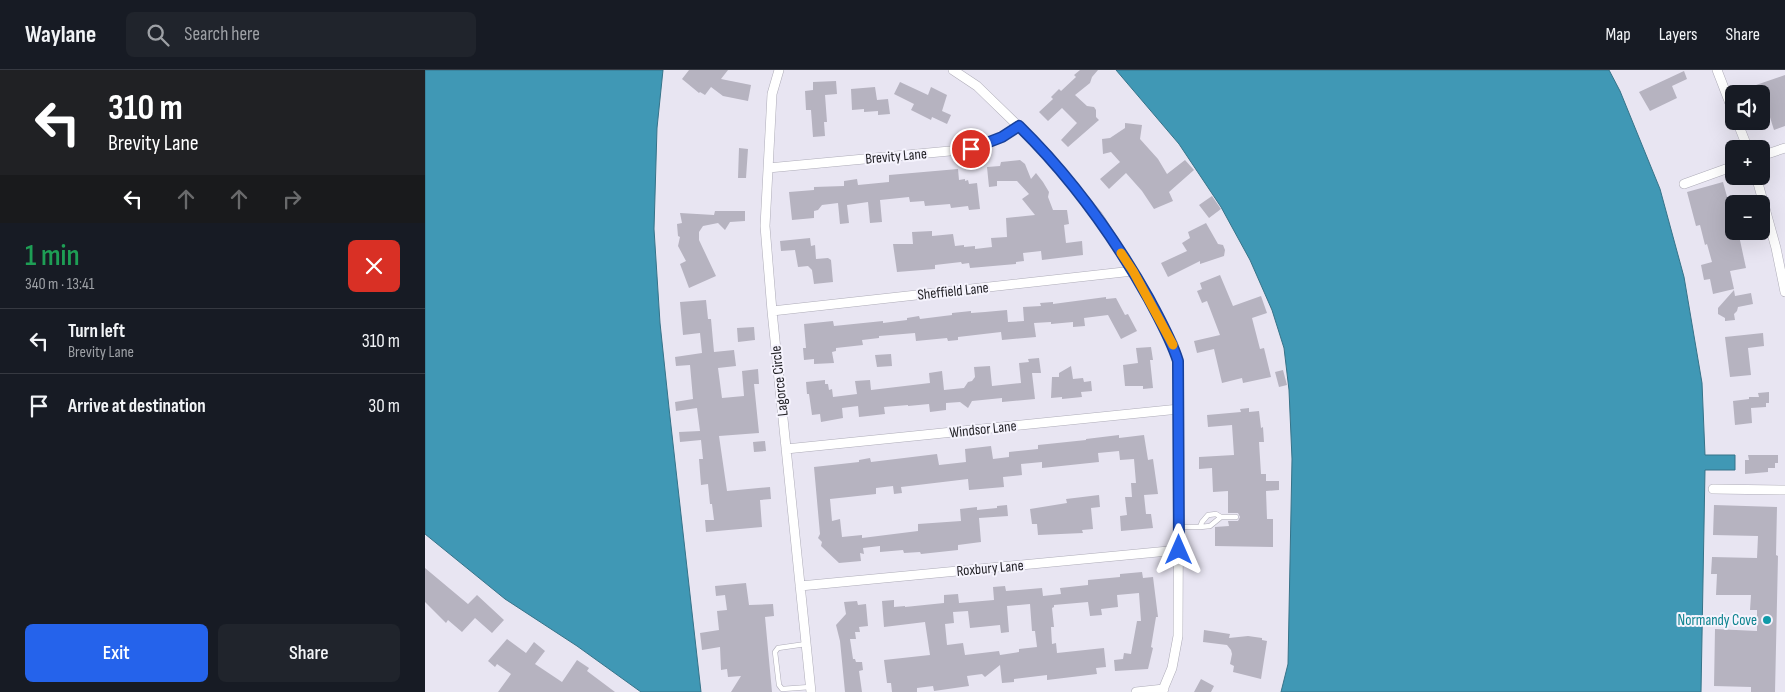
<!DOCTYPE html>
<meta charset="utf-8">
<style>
body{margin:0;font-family:"Sofia Sans Condensed",sans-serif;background:#20242c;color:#f1f3f6;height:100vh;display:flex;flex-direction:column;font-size:19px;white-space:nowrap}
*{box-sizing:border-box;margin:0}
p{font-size:16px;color:#9ea1a6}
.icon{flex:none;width:28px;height:28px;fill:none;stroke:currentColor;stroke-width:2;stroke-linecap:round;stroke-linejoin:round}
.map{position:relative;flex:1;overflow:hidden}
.side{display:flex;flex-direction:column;background:#171b24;width:425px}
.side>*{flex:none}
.banner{background:#202124;color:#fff;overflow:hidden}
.buttons{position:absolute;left:1300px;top:15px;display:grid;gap:10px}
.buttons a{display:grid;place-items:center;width:45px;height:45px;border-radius:8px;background:#171b24;box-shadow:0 5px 20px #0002;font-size:25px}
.pin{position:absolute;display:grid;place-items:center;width:42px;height:42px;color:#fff;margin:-21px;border:2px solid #fff;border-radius:50%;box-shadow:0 1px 5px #0007}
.me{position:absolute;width:55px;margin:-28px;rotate:0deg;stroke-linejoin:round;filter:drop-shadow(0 0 4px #0008)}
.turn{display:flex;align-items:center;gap:18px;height:105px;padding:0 25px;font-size:22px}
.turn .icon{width:65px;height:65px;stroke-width:2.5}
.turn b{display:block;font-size:35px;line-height:42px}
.lanes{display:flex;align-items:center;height:48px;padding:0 25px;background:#0003;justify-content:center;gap:25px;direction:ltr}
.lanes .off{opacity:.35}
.round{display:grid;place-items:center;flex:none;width:52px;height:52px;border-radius:8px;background:#20242c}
.headline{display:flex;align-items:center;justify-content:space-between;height:85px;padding:0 25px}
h1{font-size:30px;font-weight:600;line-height:38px;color:#1e9e55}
.primary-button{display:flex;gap:10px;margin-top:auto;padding:10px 25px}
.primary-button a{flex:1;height:58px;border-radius:8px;background:#2563eb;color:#fff;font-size:20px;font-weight:600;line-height:58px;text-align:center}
.primary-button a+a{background:#20242c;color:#f1f3f6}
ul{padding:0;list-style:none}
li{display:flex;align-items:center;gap:15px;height:65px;padding:0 25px;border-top:1px solid #363941}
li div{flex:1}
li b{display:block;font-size:19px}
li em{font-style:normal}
header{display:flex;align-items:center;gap:30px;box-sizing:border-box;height:70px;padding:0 25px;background:#171b24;border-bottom:1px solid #363941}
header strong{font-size:24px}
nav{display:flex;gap:28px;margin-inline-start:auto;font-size:18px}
.search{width:350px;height:45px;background:#20242c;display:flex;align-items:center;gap:12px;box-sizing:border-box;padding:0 18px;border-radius:8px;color:#9ea1a6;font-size:19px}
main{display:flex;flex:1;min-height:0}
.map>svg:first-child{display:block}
.water{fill:#4098b5;stroke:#367389}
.building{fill:#b6b3c0;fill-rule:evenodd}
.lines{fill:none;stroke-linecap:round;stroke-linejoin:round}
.lane-casing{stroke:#aeacb8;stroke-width:5.5}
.street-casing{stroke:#aeacb8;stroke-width:10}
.lane{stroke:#fff;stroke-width:4.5}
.street{stroke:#fff;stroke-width:9}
.route-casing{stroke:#184099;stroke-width:12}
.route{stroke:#2563eb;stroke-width:9}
.slow{stroke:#f59e0b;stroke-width:9}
.culture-dot{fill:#0f9aa8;stroke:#f5f3fd;stroke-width:2}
.labels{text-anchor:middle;stroke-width:4;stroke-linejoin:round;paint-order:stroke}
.street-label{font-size:15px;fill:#1f1e23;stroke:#f5f3fd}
.culture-label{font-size:15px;fill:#0d838f;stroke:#f5f3fd;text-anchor:end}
</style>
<header>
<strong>Waylane</strong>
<div class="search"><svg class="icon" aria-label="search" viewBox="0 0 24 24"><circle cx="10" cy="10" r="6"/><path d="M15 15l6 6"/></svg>Search here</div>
<nav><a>Map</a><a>Layers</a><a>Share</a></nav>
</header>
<main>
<section class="side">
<div class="banner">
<div class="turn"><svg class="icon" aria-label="left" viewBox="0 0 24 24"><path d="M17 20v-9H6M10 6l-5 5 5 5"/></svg><div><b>310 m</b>Brevity Lane</div></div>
<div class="lanes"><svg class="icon" aria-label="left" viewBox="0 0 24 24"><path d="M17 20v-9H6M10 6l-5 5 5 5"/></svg><svg class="icon off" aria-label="ahead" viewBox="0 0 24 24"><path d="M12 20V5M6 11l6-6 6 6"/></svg><svg class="icon off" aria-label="ahead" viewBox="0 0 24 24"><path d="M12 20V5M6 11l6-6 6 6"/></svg><svg class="icon off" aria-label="right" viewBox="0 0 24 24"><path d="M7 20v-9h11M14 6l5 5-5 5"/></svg></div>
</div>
<div class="headline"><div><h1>1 min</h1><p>340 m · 13:41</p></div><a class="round" style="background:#d93025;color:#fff"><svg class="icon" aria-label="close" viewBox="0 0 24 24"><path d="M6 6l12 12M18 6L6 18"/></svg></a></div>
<ul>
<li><svg class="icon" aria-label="left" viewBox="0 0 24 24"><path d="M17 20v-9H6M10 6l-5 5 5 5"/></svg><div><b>Turn left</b><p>Brevity Lane</p></div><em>310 m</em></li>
<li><svg class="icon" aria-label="arrive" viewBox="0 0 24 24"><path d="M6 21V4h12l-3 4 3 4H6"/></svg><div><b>Arrive at destination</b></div><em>30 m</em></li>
</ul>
<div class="primary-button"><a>Exit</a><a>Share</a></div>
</section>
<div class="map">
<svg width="1360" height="622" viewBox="0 0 1360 622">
<rect width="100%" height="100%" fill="#e8e5f2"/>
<path class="water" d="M0,0H238L232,58L229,159L235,253L244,338L276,622H216L152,576L80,529L0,464Z
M691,0H1184L1195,21L1235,119L1259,207L1277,313L1280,385H1310V400H1280L1276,622H856L863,594L867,389L864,320L859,278L847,240L825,190L796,137L754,74Z"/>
<path class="building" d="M264,0H303L296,9L326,15L323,31L298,26L286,17L280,25L275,22L274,23L257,9Z
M655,0H673L667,7L665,13L650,25L662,36L669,37L671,40V47L674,50L643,77L636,70L652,53L637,38L623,51L614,42L628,29L626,27L634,19L636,21L651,7L649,5Z
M1259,1L1262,9L1247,16L1252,28L1225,41L1214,22Z
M1360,5V56L1349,60L1338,25H1336L1335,24L1331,15Z
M411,11L412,24L400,25L402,52H399L400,66L388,67L386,40H381L380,21L388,20V12Z
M475,12L503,25L506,17L522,25L517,41L526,45L522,54L507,47L506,50L486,40L489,34L469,24Z
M450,17L452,30L463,29L465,44L453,45V41L439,42V39L427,40L426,19Z
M700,53L717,55L715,69L733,89L742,104L760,90L769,100L744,122L748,131L729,139L717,121L701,103L684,119L675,109L695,92L686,82L678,84L677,69L685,68L700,58Z
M314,78L323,79L321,108H313Z
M595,90L600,94L606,109L611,103L618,112L624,122L623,127L628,140H642L644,154L639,155L641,173L657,171L658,185L617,190L616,181L598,183L599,191L591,192V194L545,198L544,193L537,194L536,192L510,195V199L472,202L468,174H488L487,162L507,161V166L528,164L530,176L539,175V177L550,176V179L567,177L566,168L582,167L581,148L610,145L597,129L604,124L592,111H572V116L564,117L562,97L575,96L576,92Z
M533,99L534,110L540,109V111L543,110L544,114L552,113L555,139L544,140L543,136L526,138L525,134L500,136L499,131L485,132L484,127L455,130L457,152L445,153L443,132L422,135L424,153L415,154L413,133L397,135L393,140L389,141V148L367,150L364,122L389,120V117L419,116V111L432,109L433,115L464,112V105Z
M1298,112L1304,134L1309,132V161H1313L1321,198L1305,201L1309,219L1288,224L1285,209L1279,210L1276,195L1287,192L1282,174L1280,175L1275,155L1271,156L1262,122Z
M787,126L796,139L784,148L774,135Z
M290,141H320V151L305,152L300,160L293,153L278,156L274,162V170L291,206L264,218L255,194L261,191L253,176L255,167L253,166L252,154L257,153L255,143L289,145Z
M781,153L793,174L798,175L800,180L799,186L775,194V191L743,207L736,193L762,181L757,173L765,168L763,162Z
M385,168L386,176L390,175L391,189L403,188L406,190L408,212L389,214L387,200L383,196L373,197L370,180L356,181L355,171Z
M795,205L808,236L836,226L842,243L827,248L835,279L839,278L846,307L818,313L817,308L797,313L789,279L772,283L769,271L795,265L782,231L777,233L772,221L777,219L775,213Z
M1309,220L1310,226L1326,223L1328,234L1313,237L1312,241L1309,244L1310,250L1300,251V248L1293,244V238Z
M681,227V229L691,228L700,245L703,244L712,261L696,269L683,245L659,248L660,256L648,257V252L626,254V252L609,253L611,267L577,270L576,262L533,267V270L523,271L522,268L491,271L490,263L454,266V268L437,270L438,275L411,278V281L407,282L409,293L389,294V289L379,290L378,278H381L379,254L408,251L409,256L458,251V253L482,250V248L494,246L495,249L527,245V243L546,241V243L560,242L582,240L583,252L599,251L598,237L616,236L615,233L628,232V234Z
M281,230L283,249H286L289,282L309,280L311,296L293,298L297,328L319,326L317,301L333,299L334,314H329L334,363L294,366L302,421L345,417L346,429L335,430L337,457L281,462L280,450H289L287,434H285L283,414L276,415L274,389H278L276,370L255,372L254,362L275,361L272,338L251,341L250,332L268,329L265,295L251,296L250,287L277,283L275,263L258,265L255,232Z
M329,257L330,270L313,272L312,258Z
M1338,263L1339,276L1323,278L1326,305L1305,307L1300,267Z
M726,277L728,290H725L728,318L718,319V316H700L698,295L713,293L711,278Z
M466,284L467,296L452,297L450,285Z
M614,288L616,303H607L610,329L577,332V328L547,331L543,338L535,332L521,333V340L505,342L504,334L483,336V335L459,337L460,344L434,347L433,336L417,338L418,348L396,352L395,344L387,345L384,324H382L381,312L400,310V314H403L404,320L407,319L408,327L432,324L430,311L445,310L446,320L505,313L504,303L517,301L519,320L539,318L543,312L547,311L550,307L549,297L565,296L567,316L596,313L594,293L604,292L603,289Z
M646,296L648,309L658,308L659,312L666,311L667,321L656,322L657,327L637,329V327L626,328L627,307H634V303Z
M858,300L862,315L854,317L850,302Z
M1344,322V333H1341V337L1326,338L1327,353L1310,355L1308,331L1324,329V327H1334L1333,323Z
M824,338V342L834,341L836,358L838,357L839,372H834L836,404H841V411H854V420L841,421L842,449H848V477L790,476V457L804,456L803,451H813L815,447L813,443H803V421L788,422L787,398L774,399V387L809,385L807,355L783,357L782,345L816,342L815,339Z
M694,365V368L719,365L723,390L728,389L733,424L719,425L721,444H726L728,458L696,461L695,446L702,445L700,427H707L706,413H711L709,389L695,390L694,381L673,383L674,392L617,398V392L596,394L597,405L578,407L579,417L544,420L543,409L476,417L477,423L469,424L468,416L451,418V424L405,429L407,451L415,449L417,467L437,465V468L493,461V454L536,451L535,439L552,437V440L572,438V436L582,435L583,446L554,448L556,472L533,475V480L496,484L495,482L479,483L478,480L455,482V476L438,478L439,484L435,483L436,491L414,493L396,476L397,472L393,468L395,464L394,453L389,397L434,392V390L445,388L446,392L512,384L514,395L541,392L540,379L566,376L568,389L584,387V382L613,379V375L661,370V369Z
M340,371L341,381L329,382L328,372Z
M1323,385H1353V393H1350V398H1343V402L1320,404V390H1324Z
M674,425L675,437L666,438L668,459L657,460L658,463L613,465L612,454H607L605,439L642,433L641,429Z
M1289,435L1352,437L1351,485L1353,486L1350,622H1326V617L1289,616L1290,559L1332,561V540H1325L1326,525H1291L1292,504H1286L1287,487L1332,488L1333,466L1288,465Z
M0,498L43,534L52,525L79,550L67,563L50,548L37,562L23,550L21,553L0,532Z
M717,502L718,508L728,507L733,547H731L726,577L728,578L723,599L690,601L689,590L698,589L699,583L706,584L712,551H716L714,523L692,525L693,537L676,539L677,545L665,546L663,532L629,535V537L627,538L629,557H626L627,574L631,573L632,583L679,578L681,597L671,598L672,604L622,610V605L589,609V612L577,613L575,595L560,607L557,604L542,606L544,616L509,621L508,616L492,618V622H467L466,613H462L459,590L505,585L500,552L459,557L457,531L469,530V537L480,536V537L519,533V525L533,524L534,533L569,530L568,517L580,516L581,521L617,518L618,526L636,524L635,518L663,515V510L695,507V504ZM605,534L607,561H610L612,577L594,579V582L575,585L574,581L540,585L538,573L522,575L520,554L529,553L528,542L543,541L545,558L575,555L576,563L584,562L582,536Z
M321,513L324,535L348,534L349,546L340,547L347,622H306L316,606L303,607L302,599L296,600L295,577L277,580L275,563L294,560L292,541L302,540L300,525L291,526L290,516Z
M432,531L433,535L441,534L443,556L434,557L435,562H430L431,569H425L428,589H430L431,592H437L438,600L434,601L437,622H420L415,571L411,555L421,544L419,532Z
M779,560L805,564L804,568L823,566L837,568V570L842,571L836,609L808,602L809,596L805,594L807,584L806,580L802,575L778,572Z
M82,569L101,583L109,572L120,581L110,594L137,612L152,590L164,598L162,601L190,622H73L86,604L72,594L70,597L63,591Z
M776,609L789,616L786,622H769Z"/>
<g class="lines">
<defs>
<path id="lane" d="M796,447H811
M754,457H775L777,452L783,445L791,444L796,447L785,456L775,457
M381,574L353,578L350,582L354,615L357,619L385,617"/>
<path id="street" d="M354,0L347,24L340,156L347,241L386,622
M528,0L552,16L623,85L673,146L708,201L748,274L753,291L754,339L753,566L747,598L737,622
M1292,0L1309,44
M1312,51L1323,79
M1336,86L1360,78
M343,98L546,79L577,67L594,56
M1331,106L1351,178L1360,222
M1259,114L1309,96
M347,241L708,201
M361,379L754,339
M1288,419L1360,420
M375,516L754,480
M711,622L739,619"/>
</defs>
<use href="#lane" class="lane-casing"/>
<use href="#street" class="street-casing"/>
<use href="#lane" class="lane"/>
<use href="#street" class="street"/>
</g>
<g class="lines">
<defs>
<path id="route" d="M546,79L577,67L594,56C646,107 688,165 724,229C735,250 746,269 753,291L754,480"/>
</defs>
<use href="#route" class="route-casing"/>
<use href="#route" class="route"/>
<path class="slow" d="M696,183L708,201L748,275"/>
</g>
<circle class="culture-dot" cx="1342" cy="550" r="5"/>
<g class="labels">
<g class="street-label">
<text transform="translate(471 86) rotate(-5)" y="5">Brevity Lane</text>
<text transform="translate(528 221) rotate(-6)" y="5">Sheffield Lane</text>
<text transform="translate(354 311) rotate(-96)" y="5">Lagorce Circle</text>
<text transform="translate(558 359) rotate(-6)" y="5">Windsor Lane</text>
<text transform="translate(565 498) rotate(-5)" y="5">Roxbury Lane</text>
</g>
<g class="culture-label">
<text x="1332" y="555">Normandy Cove</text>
</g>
</g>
</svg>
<div class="buttons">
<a><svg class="icon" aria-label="sound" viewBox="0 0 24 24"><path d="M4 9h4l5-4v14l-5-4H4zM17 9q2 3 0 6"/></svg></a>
<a>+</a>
<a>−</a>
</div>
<div class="pin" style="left:546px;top:79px;background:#d93025"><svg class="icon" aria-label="arrive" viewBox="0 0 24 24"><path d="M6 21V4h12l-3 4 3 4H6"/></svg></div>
<svg class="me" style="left:754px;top:480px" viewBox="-20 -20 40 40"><path d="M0-17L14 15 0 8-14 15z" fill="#2563eb" stroke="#fff" stroke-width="4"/></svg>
</div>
</main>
